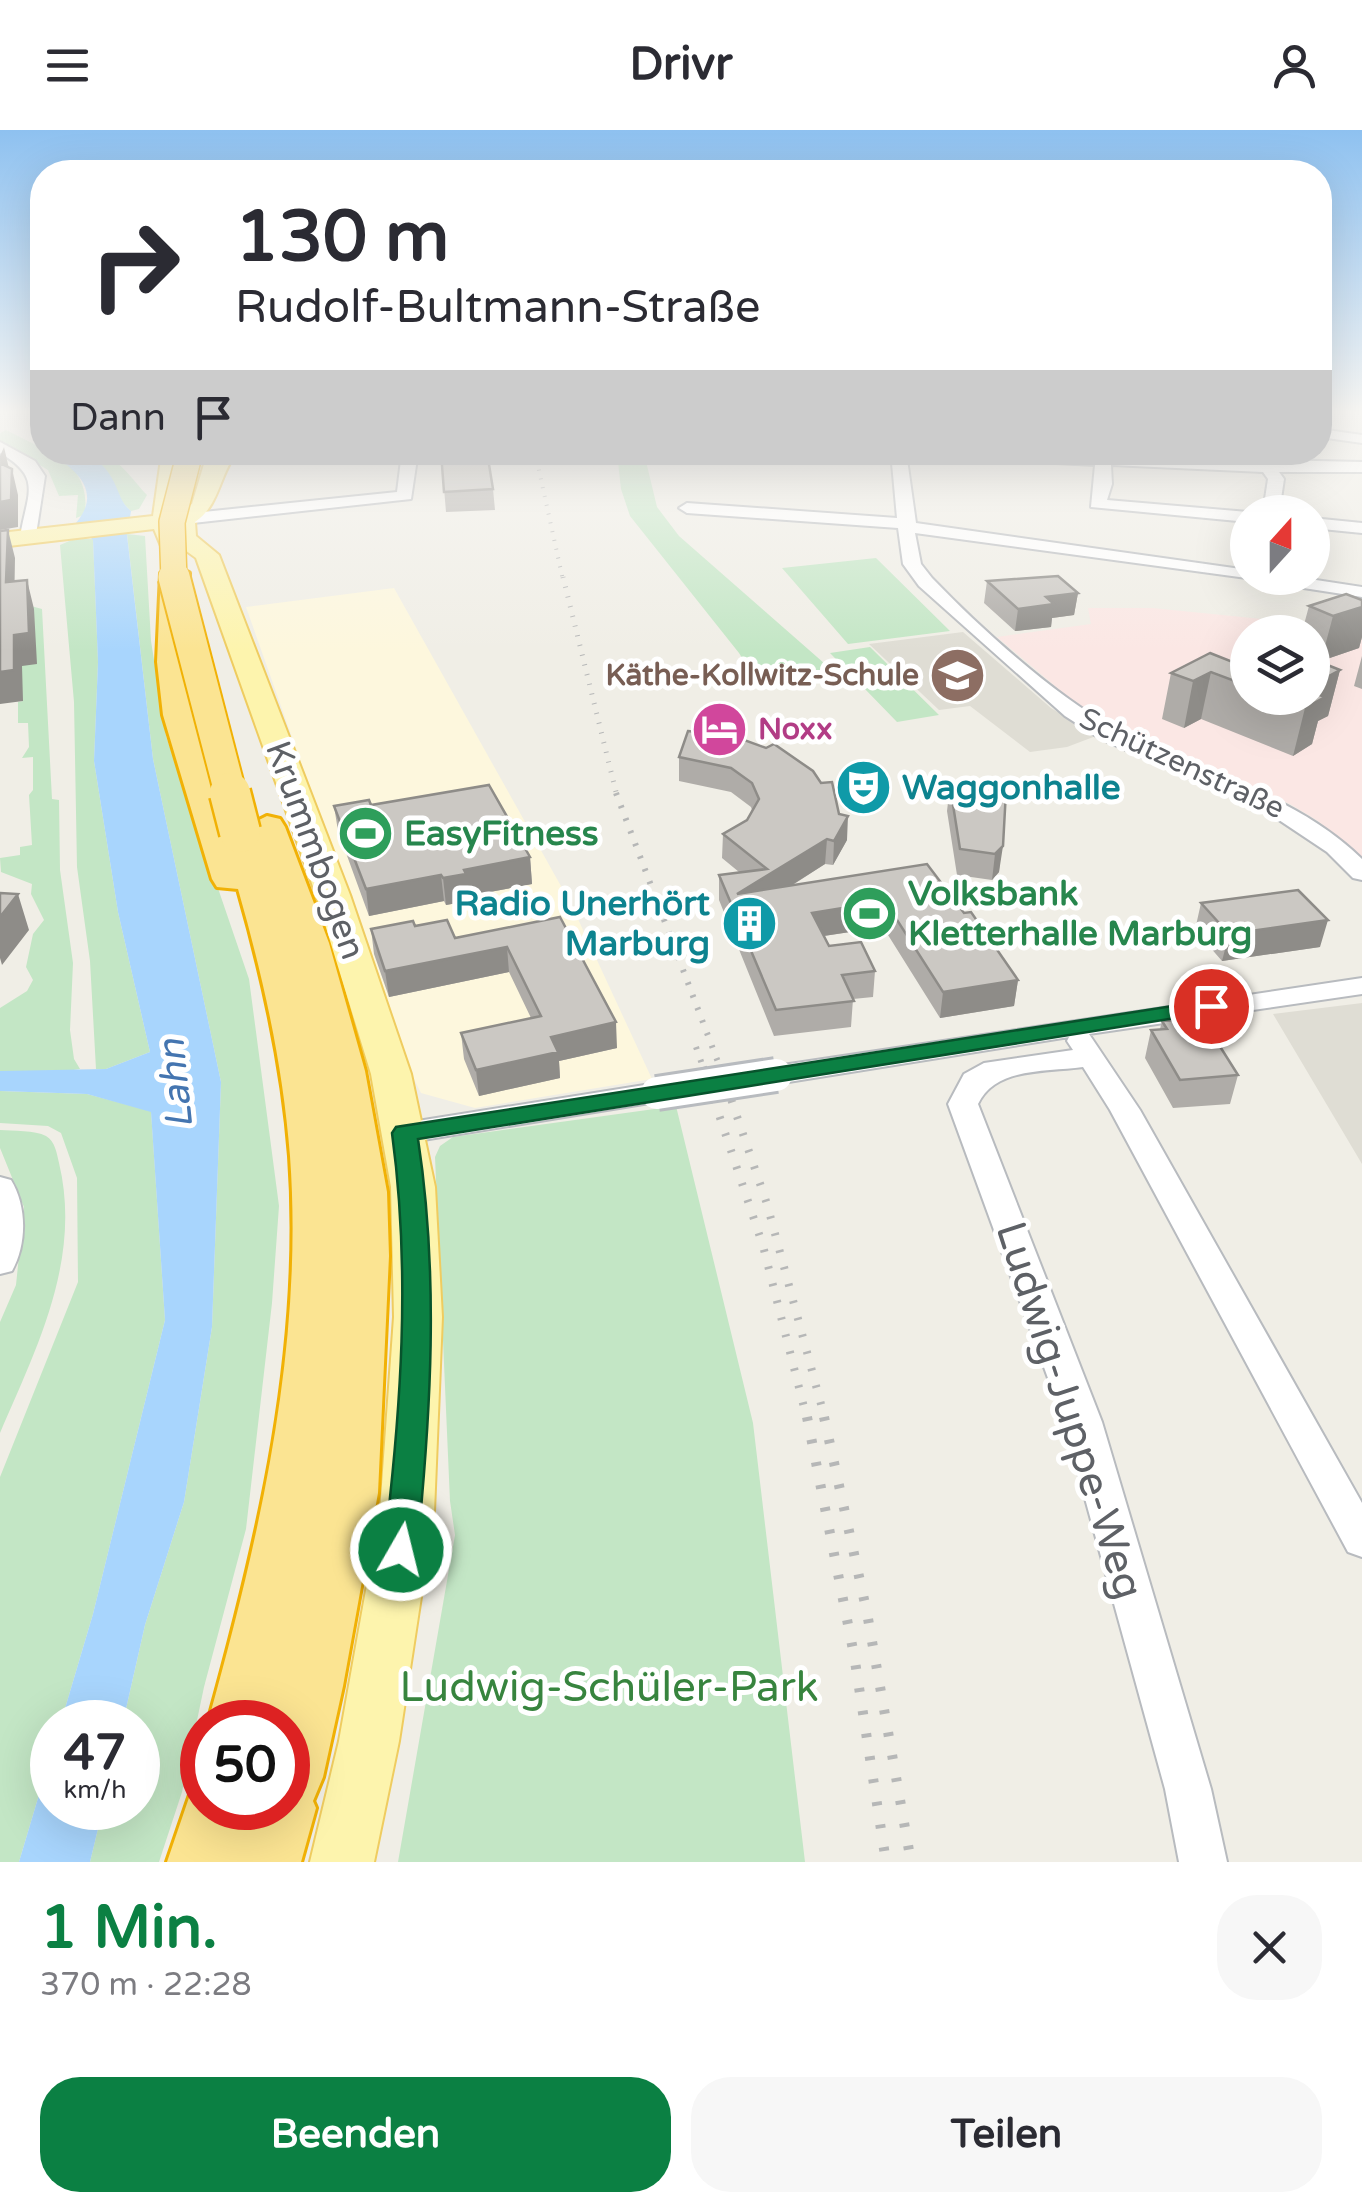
<!DOCTYPE html>
<html lang="de">
<meta charset="utf-8">
<style>
body{margin:0;font-family:"Varela Round",sans-serif;background:#f7f7f7;color:#2b2b33;height:100vh;display:flex;flex-direction:column;font-size:38px;white-space:nowrap}
*{box-sizing:border-box;margin:0}
p{font-size:32px;color:#7c7c81}
.icon{flex:none;width:55px;height:55px;fill:none;stroke:currentColor;stroke-width:2;stroke-linecap:round;stroke-linejoin:round}
.map{position:relative;height:1732px;overflow:hidden}
.drawer{display:flex;flex-direction:column;background:#fff;flex:1}
.drawer>*{flex:none}
.banner{position:absolute;left:30px;top:30px;width:1302px;height:305px;border-radius:40px;box-shadow:0 10px 40px #0002;background:#fff;color:#2b2b33;overflow:hidden}
.needle{width:65px;rotate:21deg}
.buttons{position:absolute;left:1230px;top:365px;display:grid;gap:20px}
.buttons a{display:grid;place-items:center;width:100px;height:100px;border-radius:50%;background:#fff;box-shadow:0 10px 40px #0002;font-size:50px}
.speed{position:absolute;left:30px;top:1570px;display:flex;gap:20px;font-size:50px;font-weight:700;text-align:center}
.speed>*{display:grid;place-content:center;width:130px;height:130px;border-radius:50%;background:#fff;box-shadow:0 10px 40px #0002;line-height:1}
.speed small{font-size:25px;font-weight:400}
.speed .limit{border:15px solid #d22;background:#fff;color:#111}
.pin{position:absolute;display:grid;place-items:center;width:85px;height:85px;color:#fff;margin:-42px;border:5px solid #fff;border-radius:50%;box-shadow:0 2px 10px #0007}
.me{position:absolute;width:110px;margin:-55px;rotate:8deg;stroke-linejoin:round;filter:drop-shadow(0 0 8px #0008)}
.turn{display:flex;align-items:center;gap:35px;height:210px;padding:0 40px;font-size:45px}
.turn .icon{width:130px;height:130px;stroke-width:2.5}
.turn b{display:block;font-size:70px;line-height:85px}
.then{display:flex;align-items:center;height:95px;padding:0 40px;background:#0003;gap:20px;font-size:38px}
.round{display:grid;place-items:center;flex:none;width:105px;height:105px;border-radius:40px;background:#f7f7f7}
.overview{display:flex;align-items:center;justify-content:space-between;height:170px;padding:0 40px}
h1{font-size:60px;font-weight:700;line-height:75px;color:#0b8043}
.primary-button{display:flex;gap:20px;margin-top:auto;padding:20px 40px}
.primary-button a{flex:1;height:115px;border-radius:40px;background:#0b8043;color:#fff;font-size:40px;font-weight:700;line-height:115px;text-align:center}
.primary-button a+a{background:#f7f7f7;color:#2b2b33}
header{display:flex;justify-content:space-between;align-items:center;height:130px;padding:0 40px;background:#fff;font-size:45px;font-weight:700}
.map>svg:first-child{display:block}
.commercial{fill:#fdf7dd}
.education{fill:#dfddd4}
.medical{fill:#fbe7e4;fill-rule:evenodd}
.green{fill:#c3e6c5}
.water{fill:#a8d5fd}
.lines{fill:none;stroke-linecap:round;stroke-linejoin:round}
.minor-casing{stroke:#b8bbbf;stroke-width:4}
.major-casing{stroke:#efcc60;stroke-width:4}
.highway-casing{stroke:#f1b105;stroke-width:6}
.minor{fill:#fff;fill-rule:evenodd}
.major{fill:#fdf4ad;fill-rule:evenodd}
.highway{fill:#fbe492;fill-rule:evenodd}
.rail-far4{stroke:#b6b7b7;stroke-width:4;stroke-dasharray:1 8;stroke-linecap:butt}
.rail-far3{stroke:#b6b7b7;stroke-width:5;stroke-dasharray:1 9;stroke-linecap:butt}
.rail-far2{stroke:#b6b7b7;stroke-width:6;stroke-dasharray:2.5 11;stroke-linecap:butt}
.rail-far1{stroke:#b6b7b7;stroke-width:8;stroke-dasharray:2.5 15;stroke-linecap:butt}
.rail{stroke:#b6b7b7;stroke-width:10;stroke-dasharray:4 19;stroke-linecap:butt}
.minor-bridge-casing{stroke:#b8bbbf;stroke-width:38;stroke-linecap:butt}
.highway-bridge-far2-casing{stroke:#f1b105;stroke-width:28;stroke-linecap:butt}
.highway-bridge-far1-casing{stroke:#f1b105;stroke-width:35;stroke-linecap:butt}
.highway-bridge-casing{stroke:#f1b105;stroke-width:45;stroke-linecap:butt}
.minor-bridge{stroke:#fff;stroke-width:32}
.highway-bridge-far2{stroke:#fbe492;stroke-width:25}
.highway-bridge-far1{stroke:#fbe492;stroke-width:31}
.highway-bridge{stroke:#fbe492;stroke-width:40}
.wall{fill:#afaca8}
.shaded-wall{fill:#8e8c88}
.building{fill:#cbc8c3;stroke:#8e8c88;stroke-width:2.5}
.route{fill:#0b8043;stroke:#07532c;stroke-width:2.5}
.labels{text-anchor:middle;stroke-width:10;stroke-linejoin:round;paint-order:stroke}
.far-education-label{font-size:30px;font-weight:bold;fill:#785e54;stroke:#fff;text-anchor:end}
.far-hotel-label{font-size:30px;font-weight:bold;fill:#b23c85;stroke:#fff;text-anchor:start}
.far-street-label{font-size:30px;fill:#5e6166;stroke:#fff}
.culture-label{font-size:35px;font-weight:bold;fill:#0d838f;stroke:#fff;text-anchor:start}
.leisure-label{font-size:35px;font-weight:bold;fill:#27864d;stroke:#fff;text-anchor:start}
.street-label{font-size:35px;fill:#5e6166;stroke:#fff}
.water-label{font-size:38px;font-style:italic;fill:#4475b0;stroke:#fff}
.near-street-label{font-size:42px;fill:#5e6166;stroke:#fff}
.near-park-label{font-size:42px;fill:#37843e;stroke:#fff}
</style>
<header><svg class="icon" aria-label="menu" viewBox="0 0 24 24"><path d="M4 6h16M4 12h16M4 18h16"/></svg>Drivr<svg class="icon" aria-label="person" viewBox="0 0 24 24"><circle cx="12" cy="8" r="4"/><path d="M4 21q1-7 8-7t8 7"/></svg></header>
<div class="map">
<svg width="1362" height="1732" viewBox="0 0 1362 1732">
<rect width="100%" height="100%" fill="#f0eee6"/>
<path class="commercial" d="M394,458L571,774L652,949L475,978L421,963L410,941L246,477Z"/>
<path class="education" d="M963,502L1051,578L1096,606L1067,617L1030,622L970,576L939,580L869,514Z
M1362,873V1034L1273,884Z"/>
<path class="medical" d="M1088,478H1152L1362,499V729L1318,691L1290,674L1137,610L1081,578L997,507L1091,494ZM1248,502H1312V568H1248Z"/>
<path class="green" d="M6,300L42,318V322C73,325 91,358 84,385L76,388L78,365L59,366L48,340L0,311V303Z
M85,323C117,322 127,344 147,365L139,379L131,381C111,364 112,339 85,323Z
M617,323H644L657,377L679,406L833,541L756,550L739,523L630,386L621,359Z
M127,404L145,406L151,511L166,606L249,849L279,1076L272,1173L246,1399L204,1557L182,1662L159,1732H90L103,1678H138V1592H123L145,1495L184,1372L212,1197L221,952L153,629Z
M74,409H93L98,532L94,631L118,782L150,922L106,939H96L90,831L77,737L74,572L60,415Z
M876,428L950,501L848,514L782,438Z
M31,476L42,479L52,669L59,670L60,740L73,833L70,900L74,929L80,939L54,943L0,941V878L27,861L33,850L26,837L33,804L44,790L31,764L32,754L1,742L0,728L20,725V717L32,715L29,665L33,660V627L22,628L29,617L28,593H18V572L23,571L15,553Z
M870,517L939,585L897,592L830,523Z
M0,961L87,964L151,981L165,1190L93,1484L61,1592H52V1621L19,1732H0V1347L78,1152L77,1048L61,1003L48,996L0,993Z
M676,976L753,1293L805,1732H398L455,1405L450,1371L435,1027L440,1016L453,1007Z
M0,1000C13,1001 35,1000 46,1006C55,1011 57,1024 59,1033C82,1129 37,1217 0,1303V1192L16,1155L24,1077L0,1018Z"/>
<path class="water" d="M50,323C79,323 100,323 114,352C120,364 121,373 131,381L127,405L153,629L221,952L212,1197L184,1372L145,1495L123,1592H61L93,1484L165,1190L151,982L87,964L0,961V941L106,939L150,922L118,782L94,631L98,532L93,410L76,393C102,362 78,341 50,323Z
M52,1621V1678H103L90,1732H19Z"/>
<g class="lines">
<defs>
<path id="minor" d="M1320,299L1362,305V313L1320,307Z
M0,312L35,331L45,346L35,411L20,407C27,363 43,348 0,323Z
M402,322H418L411,369L184,394L176,389L184,384L397,362Z
M891,322H906L916,393L1248,440V448L1254,449L915,403L921,434L932,448C979,497 1055,566 1114,598C1198,643 1292,661 1362,729V750L1353,748L1327,722L1267,682L1101,609L1065,586L919,456L903,434L898,398L687,383L679,378L687,373L897,388Z
M929,322L1362,332V342H1279L1284,349L1279,382H1263L1268,349L1263,342L1111,335L1112,354L1107,370L1248,382V392L1091,377L1095,335L936,327Z
M1312,388L1362,393V403L1312,398Z
M1262,448H1303L1362,457V467L1271,453Z
M1362,848V864L1089,904L1140,980L1362,1373V1427L1348,1422L1110,980L1083,937C1047,942 995,937 978,974L1102,1292L1211,1659L1227,1732H1179L1165,1659L1064,1292L948,974L964,944L984,933L1073,920L1067,911L1069,907L776,954L766,952L761,945L766,938L776,936Z
M657,953L668,956L672,963L668,970L405,1013L394,1010L390,1003L394,996L405,993Z
M0,1047L11,1050C27,1076 27,1114 12,1141L0,1144Z"/>
<path id="major" d="M162,322H186L179,335L175,383L192,374L204,334L215,322H237C219,345 220,375 195,392L196,406L219,425L350,765L411,944L435,1057L442,1187L434,1382L399,1611L374,1732H310L339,1611L380,1382L394,1187L391,1057L371,944L316,765L196,428L178,415L161,416L154,399L0,417V403L153,386Z"/>
<path id="highway" d="M160,322H184L179,330H163Z
M175,435L189,443C185,545 196,599 231,694H251L267,686L280,689L285,697L329,813L365,941L387,1062L389,1126L378,1363L343,1556L323,1647L313,1671L316,1678L301,1732H167L194,1653L202,1649V1678H288V1592H208C259,1409 304,1218 290,1026C283,935 263,846 238,759L217,757L212,749L163,585L157,532L161,443Z"/>
</defs>
<use href="#minor" class="minor-casing"/>
<use href="#major" class="major-casing"/>
<use href="#highway" class="highway-casing"/>
<use href="#minor" class="minor"/>
<use href="#major" class="major"/>
<use href="#highway" class="highway"/>
<path class="rail-far4" d="M535,322L563,450"/>
<path class="rail-far3" d="M563,447L617,666"/>
<path class="rail-far2" d="M616,663L721,940
M696,917L704,940"/>
<path class="rail-far1" d="M703,937L763,1116L807,1289
M720,937L767,1074L825,1289"/>
<path class="rail" d="M807,1287L854,1525L886,1732
M824,1287L867,1483L911,1732"/>
<defs>
<path id="minor-bridge" d="M657,963L776,945"/>
<path id="highway-bridge-far2" d="M174,450L172,392L190,322"/>
<path id="highway-bridge-far1" d="M174,447L231,666"/>
<path id="highway-bridge" d="M230,663L240,702"/>
</defs>
<use href="#minor-bridge" class="minor-bridge-casing"/>
<use href="#highway-bridge-far2" class="highway-bridge-far2-casing"/>
<use href="#highway-bridge-far1" class="highway-bridge-far1-casing"/>
<use href="#highway-bridge" class="highway-bridge-casing"/>
<use href="#minor-bridge" class="minor-bridge"/>
<use href="#highway-bridge-far2" class="highway-bridge-far2"/>
<use href="#highway-bridge-far1" class="highway-bridge-far1"/>
<use href="#highway-bridge" class="highway-bridge"/>
</g>
<path class="wall" d="M441,322L493,359L495,380L446,382Z
M987,451L1078,463L1074,485L1052,488L1051,497L1015,501L984,473Z
M1362,470V507L1359,518L1321,531L1312,527V502H1302L1309,476Z
M1362,526V559L1354,556Z
M1248,538V568H1312L1340,540L1328,586L1318,591L1312,614L1293,626L1201,589L1184,598L1162,589L1171,543Z
M688,601L839,684L847,710L833,735L825,734L791,756L964,783L1018,850L1014,876L940,888L883,797L824,806L829,816L875,841L873,867L853,869L851,897L774,906L719,770V745L739,742L722,728L723,704L747,690L752,680L751,677L731,662L679,651V627Z
M950,656L1006,661L999,742L992,750L957,745L947,681Z
M371,675L530,727L532,754L468,766V771L446,775L444,771L369,786L338,701L334,676Z
M1201,773L1320,817L1222,831L1195,800Z
M560,787L617,918L559,931L560,948L479,966L464,929L461,903L531,888L509,842L389,867L374,824L371,799L415,796L455,808Z
M1162,891L1238,945L1230,974L1173,978L1145,928L1151,900L1160,899Z"/>
<path class="shaded-wall" d="M4,317L10,343L0,341V326Z
M12,339L18,365V397L0,400V372Z
M8,400L15,428L14,482L6,452Z
M27,450L34,479L37,534L22,536L23,571L0,574V542L14,505Z
M1078,463L1074,485L1052,488L1051,497L1015,501L1018,479L1046,467Z
M1362,477V507L1359,518L1321,531L1333,486Z
M1340,540L1328,586L1318,591L1312,614L1293,626L1305,578L1312,568V555Z
M1211,542L1201,589L1184,598L1193,551Z
M848,686L847,710L833,735L834,711Z
M827,709L825,734L737,790V764Z
M1003,716L999,742L992,750L995,724Z
M530,727L532,754L468,766V771L446,775L443,748L464,740Z
M441,745L444,771L369,786L366,759Z
M18,764L29,800L2,835L0,828V787Z
M885,771L883,797L810,808L812,783Z
M1328,790L1320,817L1222,831L1229,804Z
M507,817L509,842L389,867L385,841Z
M1018,850L1014,876L940,888L943,862Z
M616,892L617,918L559,931L560,948L479,966L476,940L551,907Z"/>
<path class="building" d="M441,322H487L493,359L444,362Z
M0,333L12,339L11,370L0,372Z
M8,400L6,452L27,450L29,503L14,505V540L0,542V401Z
M1058,446L1078,463L1046,467L1054,474L1018,479L987,451Z
M1346,464L1362,470V477L1333,486L1309,476Z
M1210,523L1248,538V556L1211,542L1193,551L1171,543Z
M1315,530L1340,540L1312,555V532Z
M1312,562L1325,567L1305,578L1277,568H1312Z
M688,601L736,607L766,618L774,614L813,641L821,653L832,652L839,684L848,686L834,711L827,709L737,764L927,734L964,783L971,782L1018,850L943,862L885,771L812,783L829,816L861,812L875,841L842,845L854,871L776,880L719,745L767,739L723,704L747,690L759,669L752,653L731,638L679,627Z
M489,655L530,727L464,740L466,744L443,748L441,745L366,759L334,676L369,670L371,675Z
M950,656L1006,661L1003,716L995,724L960,719Z
M1298,760L1328,790L1229,804L1201,773Z
M0,763L18,764L0,787Z
M560,787L616,892L551,907L558,922L476,940L461,903L541,886L507,817L385,841L371,799L413,791L415,796L447,790L455,808Z
M1202,888L1238,945L1180,950L1151,900L1167,899L1162,891Z"/>
<linearGradient id="sky" x2="0" y2="1"><stop stop-color="#8ec1f0"/><stop offset="0.54" stop-color="#f8f7f4"/><stop offset="1" stop-color="#f8f7f4" stop-opacity="0"/></linearGradient>
<rect width="1362" height="521" fill="url(#sky)"/>
<path class="route" d="M1211,870L1222,876L1219,881L418,1009C439,1146 431,1283 417,1420L412,1430L401,1434L389,1430L384,1420C401,1281 411,1143 392,1003L396,997Z"/>
<defs>
<symbol id="school-disc" viewBox="-11 -11 22 22"><circle r="9.5" fill="#8d6e63" stroke="#fff"/><path d="M0-5L7-2L0 1L-7-2ZM-4 1L0 2.5L4 1V4Q0 6-4 4Z" fill="#fff"/></symbol>
<symbol id="hotel-disc" viewBox="-11 -11 22 22"><circle r="9.5" fill="#d1479c" stroke="#fff"/><path d="M-6-4.5h1.5V1H6V5H4.5V3h-9V5H-6ZM-4 0a1.8 1.8 0 1 1 3.6 0ZM.5 0V-2.5h3Q6-2.5 6 0Z" fill="#fff"/></symbol>
<symbol id="theatre-disc" viewBox="-11 -11 22 22"><circle r="9.5" fill="#0f9aa8" stroke="#fff"/><path d="M-5-5.5Q0-4 5-5.5V0Q5 5 0 6Q-5 5-5 0ZM-3.3-2.5H-1v1.5H-3.3ZM1-2.5H3.3v1.5H1ZM-2.8 1Q0 5.5 2.8 1Z" fill="#fff"/></symbol>
<symbol id="stadium-disc" viewBox="-11 -11 22 22"><circle r="9.5" fill="#2e9e5b" stroke="#fff"/><path d="M0-5a6.5 5 0 1 0 0 10a6.5 5 0 1 0 0-10ZM-3.5-1.8h7v3.6h-7Z" fill="#fff"/></symbol>
<symbol id="building-disc" viewBox="-11 -11 22 22"><circle r="9.5" fill="#0f9aa8" stroke="#fff"/><path d="M-4-6H4V6H1V3H-1V6H-4ZM-2.5-4.3h1.7v1.8h-1.7ZM.8-4.3h1.7v1.8H.8ZM-2.5-1h1.7V.8h-1.7ZM.8-1h1.7V.8H.8Z" fill="#fff"/></symbol>
</defs>
<g fill-rule="evenodd">
<use href="#school-disc" x="926" y="514" width="63" height="63"/>
<use href="#hotel-disc" x="688" y="568" width="63" height="63"/>
<use href="#theatre-disc" x="832" y="626" width="63" height="63"/>
<use href="#stadium-disc" x="334" y="672" width="63" height="63"/>
<use href="#stadium-disc" x="838" y="752" width="63" height="63"/>
<use href="#building-disc" x="718" y="762" width="63" height="63"/>
</g>
<g class="labels">
<g class="far-education-label">
<text x="919" y="555">Käthe-Kollwitz-Schule</text>
</g>
<g class="far-hotel-label">
<text x="758" y="609">Noxx</text>
</g>
<g class="far-street-label">
<text transform="translate(1182 633) rotate(25)" y="10">Schützenstraße</text>
</g>
<g class="culture-label">
<text x="902" y="669">Waggonhalle</text>
<text x="710" y="785" text-anchor="end">Radio Unerhört<tspan x="710" dy="40">Marburg</tspan></text>
</g>
<g class="leisure-label">
<text x="404" y="715">EasyFitness</text>
<text x="908" y="775">Volksbank<tspan x="908" dy="40">Kletterhalle Marburg</tspan></text>
</g>
<g class="street-label">
<text transform="translate(316 720) rotate(70)" y="12">Krummbogen</text>
</g>
<g class="water-label">
<text transform="translate(175 954) rotate(-96)" y="13">Lahn</text>
</g>
<g class="near-street-label">
<text transform="translate(1071 1280) rotate(72)" y="15">Ludwig-Juppe-Weg</text>
</g>
<g class="near-park-label">
<text x="609" y="1571">Ludwig-Schüler-Park</text>
</g>
</g>
</svg>
<div class="buttons">
<a><svg class="needle" viewBox="-14 -14 28 28"><path d="M0-13l5 13h-10z" fill="#e53935"/><path d="M0 13l5-13h-10z" fill="#7c7c81"/></svg></a>
<a><svg class="icon" aria-label="layers" viewBox="0 0 24 24"><path d="M12 4l9 5-9 5-9-5zM3 14l9 5 9-5"/></svg></a>
</div>
<div class="speed"><div>47<small>km/h</small></div><div class="limit">50</div></div>
<div class="pin" style="left:1211px;top:876px;background:#d93025"><svg class="icon" aria-label="arrive" viewBox="0 0 24 24"><path d="M6 21V4h12l-3 4 3 4H6"/></svg></div>
<svg class="me" style="left:401px;top:1420px" viewBox="-20 -20 40 40"><circle r="17" fill="#0b8043" stroke="#fff" stroke-width="3"/><path d="M0-11L8 9 0 5-8 9z" fill="#fff"/></svg>
<div class="banner">
<div class="turn"><svg class="icon" aria-label="right" viewBox="0 0 24 24"><path d="M7 20v-9h11M14 6l5 5-5 5"/></svg><div><b>130 m</b>Rudolf-Bultmann-Straße</div></div>
<div class="then">Dann<svg class="icon" aria-label="arrive" viewBox="0 0 24 24"><path d="M6 21V4h12l-3 4 3 4H6"/></svg></div>
</div>
</div>
<section class="drawer">
<div class="overview"><div><h1>1 Min.</h1><p>370 m · 22:28</p></div><a class="round"><svg class="icon" aria-label="close" viewBox="0 0 24 24"><path d="M6 6l12 12M18 6L6 18"/></svg></a></div>
<div class="primary-button"><a>Beenden</a><a>Teilen</a></div>
</section>
